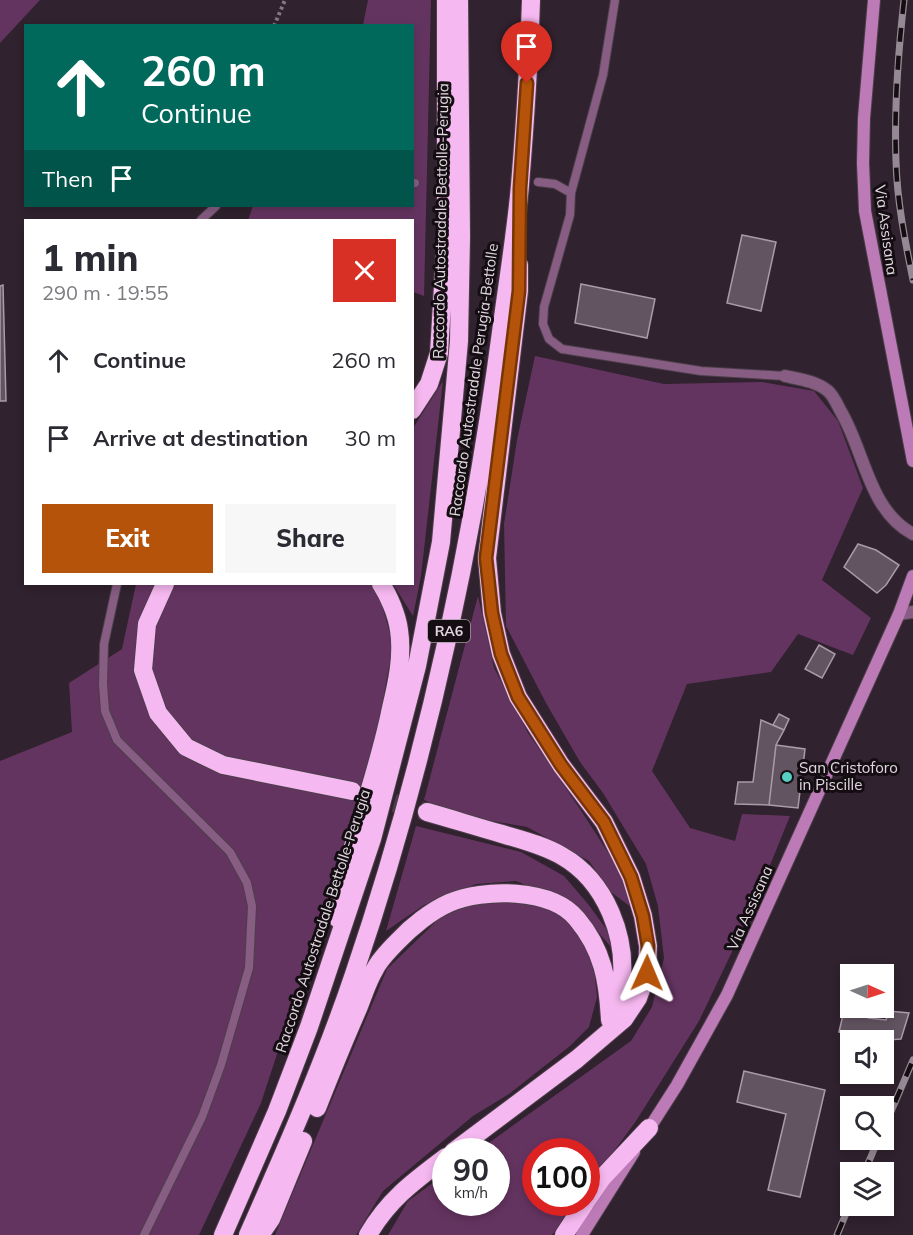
<!DOCTYPE html>
<meta charset="utf-8">
<style>
body{margin:0;font-family:Mulish,sans-serif;background:#f7f7f7;color:#2b2b33;height:100vh;display:flex;flex-direction:column;font-size:22px;white-space:nowrap}
*{box-sizing:border-box;margin:0}
p{font-size:20px;color:#7c7c81}
.icon{flex:none;width:33px;height:33px;fill:none;stroke:currentColor;stroke-width:2;stroke-linecap:round;stroke-linejoin:round}
.map{position:relative;flex:1;overflow:hidden}
.sheet{position:absolute;left:24px;top:219px;width:390px;height:366px;display:flex;flex-direction:column;background:#fff;border-radius:0px;box-shadow:0 3px 9px #0003}
.sheet>*{flex:none}
.top-card{position:absolute;left:24px;top:24px;width:390px;height:183px;border-radius:0px;box-shadow:0 3px 9px #0003;background:#00695c;color:#fff;overflow:hidden}
.needle{width:39px;rotate:93deg}
.buttons{position:absolute;left:840px;top:964px;display:grid;gap:12px}
.buttons a{display:grid;place-items:center;width:54px;height:54px;border-radius:0px;background:#fff;box-shadow:0 3px 9px #0003;font-size:30px}
.speed{position:absolute;left:432px;top:1138px;display:flex;gap:12px;font-size:30px;font-weight:700;text-align:center}
.speed>*{display:grid;place-content:center;width:78px;height:78px;border-radius:50%;background:#fff;box-shadow:0 3px 9px #0003;line-height:1}
.speed small{font-size:15px;font-weight:400}
.speed .limit{border:9px solid #d22;background:#fff;color:#111}
.pin{position:absolute;display:grid;place-items:center;width:51px;height:51px;color:#fff;margin:-62px -26px;border-radius:50% 50% 50% 0;rotate:-45deg;box-shadow:0 0 6px #0007}
.pin .icon{rotate:45deg}
.me{position:absolute;width:66px;margin:-33px;rotate:1deg;stroke-linejoin:round;filter:drop-shadow(0 0 4px #0008)}
.turn{display:flex;align-items:center;gap:21px;height:126px;padding:0 18px;font-size:27px}
.turn .icon{width:78px;height:78px;stroke-width:2.5}
.turn b{display:block;font-size:42px;line-height:51px}
.then{display:flex;align-items:center;height:57px;padding:0 18px;background:#0003;gap:12px;font-size:22px}
.round{display:grid;place-items:center;flex:none;width:63px;height:63px;border-radius:0px;background:#f7f7f7}
.summary{display:flex;align-items:center;justify-content:space-between;height:102px;padding:0 18px}
h1{font-size:36px;font-weight:800;line-height:45px}
.button{display:flex;gap:12px;margin-top:auto;padding:12px 18px}
.button a{flex:1;height:69px;border-radius:0px;background:#b45309;color:#fff;font-size:24px;font-weight:800;line-height:69px;text-align:center}
.button a+a{background:#f7f7f7;color:#2b2b33}
ul{padding:0;list-style:none}
li{display:flex;align-items:center;gap:18px;height:78px;padding:0 18px}
li div{flex:1}
li b{display:block;font-size:22px}
li em{font-style:normal}
.map>svg:first-child{display:block}
.green{fill:#643460}
.building{fill:#635461;stroke:#ab9ba9;stroke-width:1.5}
.lines{fill:none;stroke-linecap:round;stroke-linejoin:round}
.motorway-tunnel{stroke:#4b3d49;stroke-width:18;stroke-dasharray:18 9;stroke-linecap:butt}
.service-casing{stroke:#4c3f4a;stroke-width:10}
.minor-casing{stroke:#4c3f4a;stroke-width:14}
.secondary-casing{stroke:#4c3f4a;stroke-width:14}
.motorway-casing{stroke:#4c3f4a;stroke-width:20}
.path{stroke:#847882;stroke-width:4;stroke-dasharray:3 3;stroke-linecap:butt}
.service{stroke:#875d83;stroke-width:8}
.minor{stroke:#875d83;stroke-width:12}
.secondary{stroke:#bc7bb7;stroke-width:12}
.motorway{stroke:#f6b8f0;stroke-width:18}
.rail-casing{stroke:#958a93;stroke-width:7}
.rail{stroke:#140e13;stroke-width:4.5;stroke-dasharray:14;stroke-linecap:butt}
.route-casing{stroke:#753606;stroke-width:15}
.route{stroke:#b45309;stroke-width:10}
.poi-dot{fill:#56cec3;stroke:#140e13;stroke-width:2}
.labels{text-anchor:middle;stroke-width:6;stroke-linejoin:round;paint-order:stroke}
.shield{fill:#140e13;stroke:#a49ba2;stroke-width:1.5}
.shield-label{font-size:14px;font-weight:bold;fill:#e1d8df}
.street-label{font-size:15px;fill:#e1d8df;stroke:#140e13}
.poi-label{font-size:15px;fill:#e1d8df;stroke:#140e13;text-anchor:start}
</style>
<div class="map">
<svg width="913" height="1235" viewBox="0 0 913 1235">
<rect width="100%" height="100%" fill="#30222e"/>
<path class="green" d="M0,0H40L0,43Z
M368,0H431L424,296L413,292L412,220H248L253,206H412V26L363,25Z
M535,356L664,384L762,382L814,391L838,421L863,488L822,580L871,618L853,655L798,634L771,672L687,684L652,771L690,828L735,841L742,814L790,816L751,912L699,1021L636,1121L587,1188L586,1152H536V1203H575L552,1235H388L408,1201L445,1174L446,1203H496V1152H476L631,1041L652,1007L664,958L658,906L646,864L603,793L580,762L546,703L506,626L504,524L517,440Z
M443,381L421,576L413,616L393,584H412L413,428Z
M136,584H371L378,591L393,644L378,728L343,853L261,1103L199,1235H0V761L72,732L69,683L122,649Z
M478,596L494,668L528,733L580,809L625,879L632,908L611,892L589,861L527,827L462,816L424,800Z
M416,826L521,852L564,876L588,904L610,934L611,947L586,918L548,894L516,881L476,884L424,905L386,931Z
M496,899L540,903L574,926L593,957L597,997L589,1027L570,1046L509,1094L473,1116L383,1191L356,1235H275L387,969L448,910Z"/>
<path class="building" d="M742,235L776,242L761,311L727,303Z
M581,284L655,299L647,338L575,323Z
M3,285L6,401H0V286Z
M858,544L876,550L899,565L886,585L877,593L844,567Z
M819,645L835,654L822,678L805,669Z
M779,714L789,719L784,730L773,725Z
M761,720L784,730L776,745L769,805L735,804L738,782H753Z
M776,745L805,749L798,808L769,805Z
M845,1006L850,1008H862L868,1018L886,1020L889,1011L909,1013L901,1039L873,1041L839,1032Z
M744,1071L825,1090L800,1197L768,1190L786,1114L737,1102Z"/>
<g class="lines">
<path class="motorway-tunnel" d="M368,796L427,812"/>
<defs>
<path id="service" d="M615,0L603,75L571,193L570,215L544,307L543,324L549,339L562,349L701,371L785,376
M538,182L555,184L571,193
M412,183H415
M201,220L216,206
M117,584L104,644L103,684L105,711L117,740L230,852L247,883L252,906L249,968L221,1065L202,1117L144,1235"/>
<path id="minor" d="M785,376C799,379 816,381 828,391C833,395 837,404 840,410C865,451 868,510 913,534
M899,614L913,612"/>
<path id="secondary" d="M874,0L864,118L863,163L865,211L913,461
M645,1135L677,1085L727,995L899,614L913,576
M582,1235L634,1152"/>
<path id="motorway" d="M412,410L429,384L439,353L446,236V0
M165,584L147,624L143,670L158,713L186,747L223,765L352,791
M427,812C452,819 477,827 502,834C522,840 543,845 562,856C606,881 628,938 621,987C619,994 616,1002 614,1009
M337,918C348,846 377,779 391,708C397,683 403,656 399,630C397,615 389,596 381,584
M317,1108C330,1075 343,1043 357,1011C363,997 367,982 375,969C380,959 390,949 398,941C411,927 431,911 449,903C483,888 552,888 577,919C603,950 608,981 610,1020
M453,1152L577,1059L624,1019L638,998L647,973L648,946L643,916L631,877L604,822L561,765L518,697L501,654L492,613L487,558L519,291V265
M586,1201L602,1178L649,1128
M223,1235L277,1111L309,1027L372,839L417,666L441,542L459,341L461,237L459,0
M248,1235C286,1149 324,1063 354,974C426,763 473,545 502,325C508,279 516,232 520,185C525,124 529,62 531,0
M260,1235L271,1219L303,1141
M368,1235C388,1200 414,1181 446,1157
M564,1235L585,1203"/>
</defs>
<use href="#service" class="service-casing"/>
<use href="#minor" class="minor-casing"/>
<use href="#secondary" class="secondary-casing"/>
<use href="#motorway" class="motorway-casing"/>
<path class="path" d="M274,26L285,0"/>
<use href="#service" class="service"/>
<use href="#minor" class="minor"/>
<use href="#secondary" class="secondary"/>
<use href="#motorway" class="motorway"/>
<defs>
<path id="rail" d="M904,0C898,54 894,107 896,161C897,201 905,241 913,280
M884,1128L913,1060
M864,1173L878,1140
M837,1235L850,1204"/>
</defs>
<use href="#rail" class="rail-casing"/>
<use href="#rail" class="rail"/>
</g>
<g class="lines">
<defs>
<path id="route" d="M527,83L520,188L519,291L486,558L492,613L501,654L518,697L561,765L604,822L631,877L643,916L648,946L647,973"/>
</defs>
<use href="#route" class="route-casing"/>
<use href="#route" class="route"/>
</g>
<circle class="poi-dot" cx="787" cy="777" r="6"/>
<g class="labels">
<rect class="shield" x="428" y="620" width="42" height="22" rx="4.5"/>
<g class="shield-label">
<text x="449" y="636">RA6</text>
</g>
<g class="street-label">
<text transform="translate(441 221) rotate(-89)" y="5">Raccordo Autostradale Bettolle-Perugia</text>
<text transform="translate(886 230) rotate(82)" y="5">Via Assisana</text>
<text transform="translate(474 380) rotate(-82)" y="5">Raccordo Autostradale Perugia-Bettolle</text>
<text transform="translate(750 908) rotate(-66)" y="5">Via Assisana</text>
<text transform="translate(323 921) rotate(-72)" y="5">Raccordo Autostradale Bettolle-Perugia</text>
</g>
<g class="poi-label">
<text x="799" y="773">San Cristoforo<tspan x="799" dy="17">in Piscille</tspan></text>
</g>
</g>
</svg>
<div class="buttons">
<a><svg class="needle" viewBox="-14 -14 28 28"><path d="M0-13l5 13h-10z" fill="#e53935"/><path d="M0 13l5-13h-10z" fill="#7c7c81"/></svg></a>
<a><svg class="icon" aria-label="sound" viewBox="0 0 24 24"><path d="M4 9h4l5-4v14l-5-4H4zM17 9q2 3 0 6"/></svg></a>
<a><svg class="icon" aria-label="search" viewBox="0 0 24 24"><circle cx="10" cy="10" r="6"/><path d="M15 15l6 6"/></svg></a>
<a><svg class="icon" aria-label="layers" viewBox="0 0 24 24"><path d="M12 4l9 5-9 5-9-5zM3 14l9 5 9-5"/></svg></a>
</div>
<div class="speed"><div>90<small>km/h</small></div><div class="limit">100</div></div>
<div class="pin" style="left:527px;top:83px;background:#d93025"><svg class="icon" aria-label="arrive" viewBox="0 0 24 24"><path d="M6 21V4h12l-3 4 3 4H6"/></svg></div>
<svg class="me" style="left:647px;top:973px" viewBox="-20 -20 40 40"><path d="M0-17L14 15 0 8-14 15z" fill="#b45309" stroke="#fff" stroke-width="4"/></svg>
<div class="top-card">
<div class="turn"><svg class="icon" aria-label="ahead" viewBox="0 0 24 24"><path d="M12 20V5M6 11l6-6 6 6"/></svg><div><b>260 m</b>Continue</div></div>
<div class="then">Then<svg class="icon" aria-label="arrive" viewBox="0 0 24 24"><path d="M6 21V4h12l-3 4 3 4H6"/></svg></div>
</div>
<section class="sheet">
<div class="summary"><div><h1>1 min</h1><p>290 m · 19:55</p></div><a class="round" style="background:#d93025;color:#fff"><svg class="icon" aria-label="close" viewBox="0 0 24 24"><path d="M6 6l12 12M18 6L6 18"/></svg></a></div>
<ul>
<li><svg class="icon" aria-label="ahead" viewBox="0 0 24 24"><path d="M12 20V5M6 11l6-6 6 6"/></svg><div><b>Continue</b></div><em>260 m</em></li>
<li><svg class="icon" aria-label="arrive" viewBox="0 0 24 24"><path d="M6 21V4h12l-3 4 3 4H6"/></svg><div><b>Arrive at destination</b></div><em>30 m</em></li>
</ul>
<div class="button"><a>Exit</a><a>Share</a></div>
</section>
</div>
